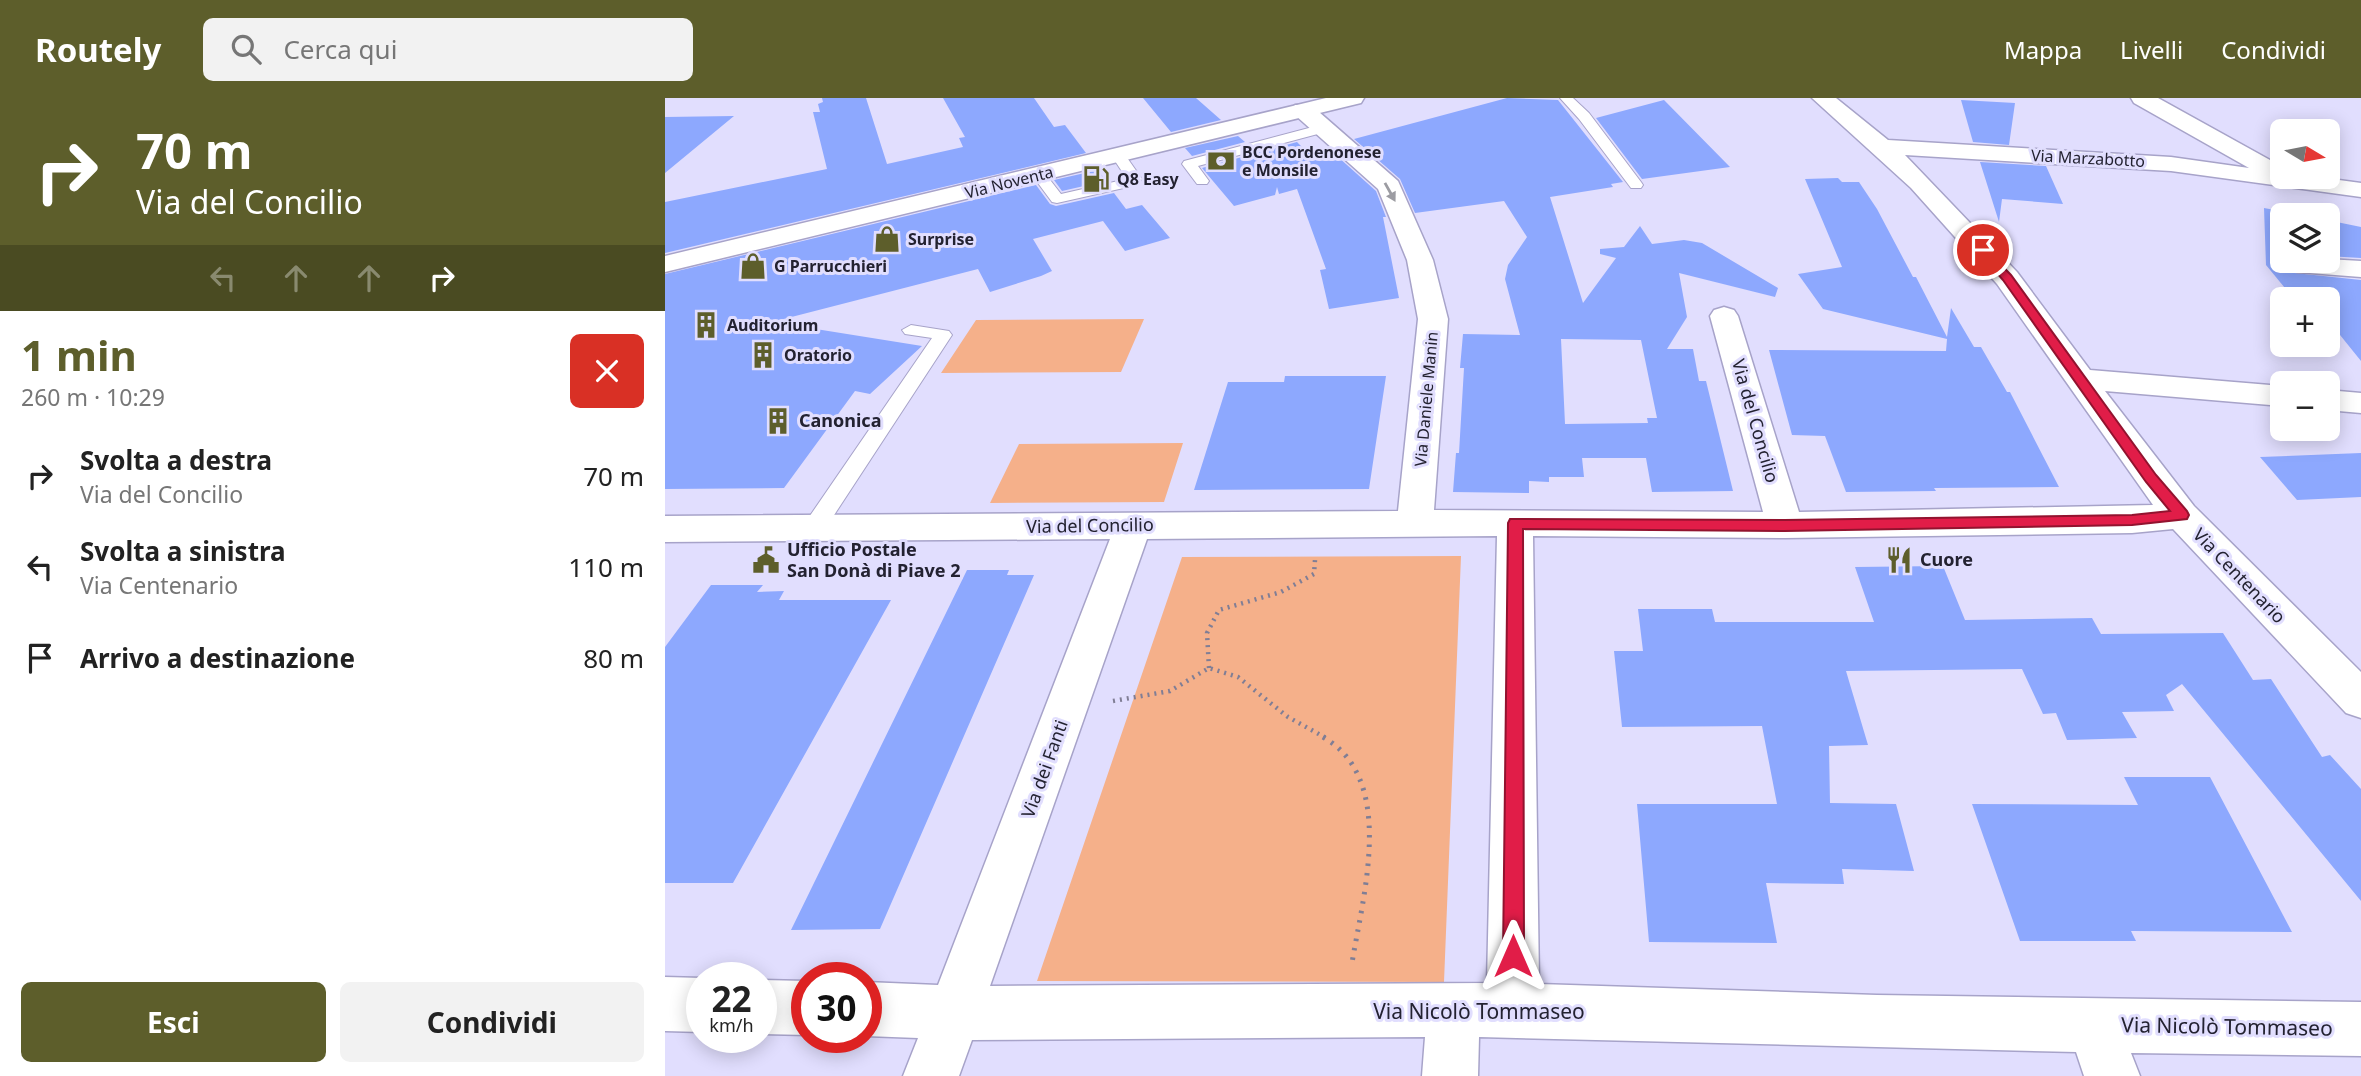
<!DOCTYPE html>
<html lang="it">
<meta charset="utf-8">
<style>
body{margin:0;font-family:"Noto Sans",sans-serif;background:#f2f2f2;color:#222;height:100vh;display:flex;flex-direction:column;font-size:26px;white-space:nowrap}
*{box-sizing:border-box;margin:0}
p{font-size:23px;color:#767676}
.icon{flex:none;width:38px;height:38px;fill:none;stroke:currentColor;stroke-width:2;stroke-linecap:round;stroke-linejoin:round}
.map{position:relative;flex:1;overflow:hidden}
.sheet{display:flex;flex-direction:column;background:#fff;width:665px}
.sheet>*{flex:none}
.hud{background:#5d5e2b;color:#fff;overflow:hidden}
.needle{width:46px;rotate:100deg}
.controls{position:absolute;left:1605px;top:21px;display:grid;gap:14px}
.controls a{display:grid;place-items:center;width:70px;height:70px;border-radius:10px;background:#fff;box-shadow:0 4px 18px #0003;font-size:35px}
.speed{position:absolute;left:21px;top:864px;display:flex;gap:14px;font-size:35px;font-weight:700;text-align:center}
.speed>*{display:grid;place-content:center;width:91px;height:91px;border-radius:50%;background:#fff;box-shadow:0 4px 18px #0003;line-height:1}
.speed small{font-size:18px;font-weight:400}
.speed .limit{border:10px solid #d22;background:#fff;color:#111}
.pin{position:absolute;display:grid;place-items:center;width:60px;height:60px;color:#fff;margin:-30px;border:4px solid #fff;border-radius:50%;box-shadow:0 2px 7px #0007}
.me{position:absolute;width:77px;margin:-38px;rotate:0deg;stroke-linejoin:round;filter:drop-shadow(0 0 5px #0008)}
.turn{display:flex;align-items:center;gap:24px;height:147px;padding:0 21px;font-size:32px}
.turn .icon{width:91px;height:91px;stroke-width:2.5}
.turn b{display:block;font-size:49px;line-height:60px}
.lanes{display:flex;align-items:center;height:66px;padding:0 21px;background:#0003;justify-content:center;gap:35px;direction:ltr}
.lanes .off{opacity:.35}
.round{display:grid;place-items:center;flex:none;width:74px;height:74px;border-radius:10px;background:#f2f2f2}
.head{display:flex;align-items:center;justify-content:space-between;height:119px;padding:0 21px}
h1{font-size:42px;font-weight:700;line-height:52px;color:#5d5e2b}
.cta{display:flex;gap:14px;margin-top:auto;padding:14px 21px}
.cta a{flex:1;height:80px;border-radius:10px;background:#5d5e2b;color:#fff;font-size:28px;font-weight:700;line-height:80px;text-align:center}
.cta a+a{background:#f2f2f2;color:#222}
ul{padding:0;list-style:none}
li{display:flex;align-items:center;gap:21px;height:91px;padding:0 21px}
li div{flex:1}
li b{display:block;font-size:26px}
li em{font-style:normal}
header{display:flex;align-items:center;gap:42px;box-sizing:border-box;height:98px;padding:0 35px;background:#5d5e2b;color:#fff}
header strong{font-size:33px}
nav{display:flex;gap:38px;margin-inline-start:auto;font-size:24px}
.search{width:490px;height:63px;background:#f2f2f2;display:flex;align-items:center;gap:18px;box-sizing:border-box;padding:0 24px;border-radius:10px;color:#767676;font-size:26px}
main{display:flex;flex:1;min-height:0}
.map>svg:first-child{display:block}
.green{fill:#f5b08a}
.building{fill:#8da8fe;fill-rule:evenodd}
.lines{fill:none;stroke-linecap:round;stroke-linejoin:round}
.service-casing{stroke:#a7a3c9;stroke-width:2}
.minor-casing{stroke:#a7a3c9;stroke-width:3}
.tertiary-casing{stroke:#a7a3c9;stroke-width:3}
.path-far1{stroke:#807e95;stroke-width:4.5;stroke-dasharray:2 5;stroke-linecap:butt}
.path{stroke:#807e95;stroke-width:5;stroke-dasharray:2.5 7;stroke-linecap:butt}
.service{fill:#fff;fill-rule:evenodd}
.minor{fill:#fff;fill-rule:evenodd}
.tertiary{fill:#fff;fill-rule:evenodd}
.oneway{fill:#9c9ca2}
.route{fill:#e11d48;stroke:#92132f;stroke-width:2}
.labels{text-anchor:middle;stroke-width:6;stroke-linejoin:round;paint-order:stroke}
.far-poi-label{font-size:16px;font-weight:bold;fill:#232231;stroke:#e1defe;text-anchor:start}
.far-street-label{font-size:16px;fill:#232231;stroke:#e1defe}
.poi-label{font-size:18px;font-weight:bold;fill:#232231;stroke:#e1defe;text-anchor:start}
.street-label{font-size:18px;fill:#232231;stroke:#e1defe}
.near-street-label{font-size:21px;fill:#232231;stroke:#e1defe}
</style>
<header>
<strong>Routely</strong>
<div class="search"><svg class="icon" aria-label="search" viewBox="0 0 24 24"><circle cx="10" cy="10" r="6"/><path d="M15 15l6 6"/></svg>Cerca qui</div>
<nav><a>Mappa</a><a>Livelli</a><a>Condividi</a></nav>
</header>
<main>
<section class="sheet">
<div class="hud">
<div class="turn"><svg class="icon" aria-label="right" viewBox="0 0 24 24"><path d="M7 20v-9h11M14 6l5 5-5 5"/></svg><div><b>70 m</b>Via del Concilio</div></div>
<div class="lanes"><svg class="icon off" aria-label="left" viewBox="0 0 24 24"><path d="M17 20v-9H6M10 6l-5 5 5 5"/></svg><svg class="icon off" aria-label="ahead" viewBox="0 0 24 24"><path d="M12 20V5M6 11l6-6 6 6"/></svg><svg class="icon off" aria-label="ahead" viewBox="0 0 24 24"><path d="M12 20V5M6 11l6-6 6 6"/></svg><svg class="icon" aria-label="right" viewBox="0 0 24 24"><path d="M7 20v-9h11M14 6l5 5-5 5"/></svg></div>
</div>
<div class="head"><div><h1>1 min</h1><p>260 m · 10:29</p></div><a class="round" style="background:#d93025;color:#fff"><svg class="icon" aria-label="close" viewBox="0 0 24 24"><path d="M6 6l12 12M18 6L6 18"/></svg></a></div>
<ul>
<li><svg class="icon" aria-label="right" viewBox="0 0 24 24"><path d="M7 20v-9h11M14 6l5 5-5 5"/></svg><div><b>Svolta a destra</b><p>Via del Concilio</p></div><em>70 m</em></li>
<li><svg class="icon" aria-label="left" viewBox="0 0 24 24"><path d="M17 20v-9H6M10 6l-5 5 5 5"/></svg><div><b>Svolta a sinistra</b><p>Via Centenario</p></div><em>110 m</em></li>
<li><svg class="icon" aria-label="arrive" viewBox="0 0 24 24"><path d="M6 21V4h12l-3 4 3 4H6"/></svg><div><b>Arrivo a destinazione</b></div><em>80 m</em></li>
</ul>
<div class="cta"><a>Esci</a><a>Condividi</a></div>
</section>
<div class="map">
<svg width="1696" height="978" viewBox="0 0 1696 978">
<rect width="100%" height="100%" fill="#e1defe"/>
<path class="green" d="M479,221L456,274L276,275L311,222Z
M518,345L499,404L325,405L354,346Z
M796,458L779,884L372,883L517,459Z"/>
<path class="building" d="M157,0H201L222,66L298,49L294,40L300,39L278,0H369L389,29L400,27L421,55L0,155V104L162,71L148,14H155L153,6L158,4Z
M478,0H531L556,22L506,34Z
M842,0L893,2L958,84L946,86L948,89L885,99L918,205L951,160L935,156V151L959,149L975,128L987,146L1019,142L1037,145L1113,190L1110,199L1014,175L1022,219L1002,251H1028L1034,283H1041L1068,393L987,394L981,360H917L919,379H884V384L864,383V395L788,394L791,355H794L799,270H795L798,236L855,237L840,181L843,167L862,139L839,103L750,115L735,81L689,41ZM896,241L976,242L992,320H982L983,325L900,326Z
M999,2L1065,69L977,81L931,20Z
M1296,2L1350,5L1344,47L1308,44Z
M69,18L0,75V19Z
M573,38L580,44L527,58L520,50Z
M632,44L642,54L662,49L711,93L721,119H718L734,200L664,211L655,172L661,171L632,91L614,96L612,89L610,97L569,108L537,70Z
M1315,64L1381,68L1398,106L1337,101L1334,124Z
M433,72L441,83L397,93L389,82Z
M1173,80L1177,84H1194L1212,111L1248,179H1251L1282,239L1286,210L1309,249H1316L1342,294H1345L1394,389L1269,390L1271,393L1181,394L1160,338L1127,337L1104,252L1281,253L1282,241L1158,211L1133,176L1177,169L1140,81Z
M371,87L385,106L391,108L449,95L461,111L477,107L505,140L460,153L438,123L368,141L387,173L376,178L325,194L313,171L107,224L257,248L205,296L190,293L119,390L0,391V176Z
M1599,110L1637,117H1617V163H1629L1625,168L1630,175L1696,182V263L1671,232L1662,231V201H1629L1601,167Z
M1662,122L1696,129V160L1662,158Z
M620,278H721L704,391L529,392L563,284H619Z
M1696,355V399L1632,402L1595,359Z
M1278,468L1300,522L1427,520L1436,536L1558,535L1588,582L1606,581L1657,659L1665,657L1696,691V803L1517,586L1501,597L1509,613L1457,614L1472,640L1402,642L1391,615L1378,616L1357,571L1181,573L1203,647L1164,648L1165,705L1231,706L1249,773L1177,771L1179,786L1101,785L1112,845L984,844L972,706H1112L1097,628L957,629L949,553H978L973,511H1047L1050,524H1209L1190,469Z
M302,472H344L342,477H369L215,831L126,832Z
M46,487H98L92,494L119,493L114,502H226L68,785H0V549Z
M1459,679H1545L1627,834L1466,833L1471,843H1355L1307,706L1473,707Z"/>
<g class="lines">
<defs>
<path id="service" d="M895,0H908L924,15L976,84L978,87L976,90H966L914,21Z
M659,26L664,27V33L533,68L544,83L542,86H532L517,66L519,63Z
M453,53L458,54L477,81L472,87L392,105L387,104L367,77L374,73L379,74L396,96L462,81L446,57Z
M246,227L284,233L287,237L156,437L148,439L140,437L137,431L140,425L267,240L240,236L237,232Z"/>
<path id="minor" d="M1147,0H1171L1223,42L1506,59L1584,70L1469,5L1466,0H1493L1614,67L1617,79H1652L1696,85V99L1506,73L1240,57L1352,174L1425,272L1617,288V308L1440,293L1529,408L1696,574V620L1681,615L1508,431L1467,435L1120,440L868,438L874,886L1212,897L1696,904V958L1466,955L1475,978H1419L1411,954L814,939L813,978H757L760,939L307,942L294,978H238L253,940L201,938V884L273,887L445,441L0,444V418L733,413L753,221L742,162L713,91L630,17L627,12L630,7H646L733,83L768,162L783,221L769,412L1098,414L1045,218L1049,212L1059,209L1069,212L1073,218L1134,414L1488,407L1332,186L1246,90ZM832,438L822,885L325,888L482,441Z
M1662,161L1696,163V179L1632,174L1628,168L1632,163Z
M1662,292L1696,295V315L1662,312Z
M0,879L37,880V934L0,933Z
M96,882L142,883V937L96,936Z"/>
<path id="tertiary" d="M661,0H699L696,5L0,174V158Z"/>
</defs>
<use href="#service" class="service-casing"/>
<use href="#minor" class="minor-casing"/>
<use href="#tertiary" class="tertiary-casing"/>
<path class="path-far1" d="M544,570L542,535L554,512L616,494L649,476L650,462
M448,603L505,593L544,570L573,579L623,619L661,640"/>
<path class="path" d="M658,639C732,681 698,797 687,865"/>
<use href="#service" class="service"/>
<use href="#minor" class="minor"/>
<use href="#tertiary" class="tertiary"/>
</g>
<defs><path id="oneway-solid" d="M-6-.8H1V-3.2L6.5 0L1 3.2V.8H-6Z" transform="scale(1.75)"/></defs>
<use class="oneway" href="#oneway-solid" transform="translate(725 94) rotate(61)"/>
<path class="route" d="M1318,148L1346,177L1491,377L1522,413L1524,417L1522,421L1467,427L1120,433L858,431L859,858L856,865L848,869L841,865L838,858L843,425L845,421L1120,422L1467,417L1505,413L1481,384L1338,182L1314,154L1312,152Z"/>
<defs>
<symbol id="bank-bare" viewBox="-9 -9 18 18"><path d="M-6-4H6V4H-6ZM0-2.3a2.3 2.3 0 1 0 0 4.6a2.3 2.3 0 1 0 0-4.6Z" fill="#5d5e2b" stroke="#e1defe" stroke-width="2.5" paint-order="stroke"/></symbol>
<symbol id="fuel-bare" viewBox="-9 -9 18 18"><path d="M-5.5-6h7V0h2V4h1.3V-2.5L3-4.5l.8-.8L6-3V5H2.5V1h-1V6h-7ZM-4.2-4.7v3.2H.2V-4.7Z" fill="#5d5e2b" stroke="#e1defe" stroke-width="2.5" paint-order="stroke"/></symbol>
<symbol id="shop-bare" viewBox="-9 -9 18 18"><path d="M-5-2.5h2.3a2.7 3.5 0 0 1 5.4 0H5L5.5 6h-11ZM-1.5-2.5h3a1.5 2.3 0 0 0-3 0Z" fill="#5d5e2b" stroke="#e1defe" stroke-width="2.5" paint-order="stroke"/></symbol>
<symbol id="building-bare" viewBox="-9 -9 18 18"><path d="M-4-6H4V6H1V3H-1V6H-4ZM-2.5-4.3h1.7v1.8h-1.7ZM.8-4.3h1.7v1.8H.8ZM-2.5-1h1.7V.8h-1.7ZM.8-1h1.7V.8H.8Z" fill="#5d5e2b" stroke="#e1defe" stroke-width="2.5" paint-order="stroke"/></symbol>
<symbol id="civic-bare" viewBox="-9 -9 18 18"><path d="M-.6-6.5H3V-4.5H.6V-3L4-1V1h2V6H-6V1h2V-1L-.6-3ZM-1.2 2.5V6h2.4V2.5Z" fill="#5d5e2b" stroke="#e1defe" stroke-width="2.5" paint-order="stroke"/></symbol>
<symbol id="restaurant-bare" viewBox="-9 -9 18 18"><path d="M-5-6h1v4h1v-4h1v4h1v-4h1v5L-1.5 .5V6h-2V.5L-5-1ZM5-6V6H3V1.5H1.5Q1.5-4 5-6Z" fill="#5d5e2b" stroke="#e1defe" stroke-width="2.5" paint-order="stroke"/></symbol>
</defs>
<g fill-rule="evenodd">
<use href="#bank-bare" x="537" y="44" width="38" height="38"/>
<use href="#fuel-bare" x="412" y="62" width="38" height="38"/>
<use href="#shop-bare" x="203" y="122" width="38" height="38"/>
<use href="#shop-bare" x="69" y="149" width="38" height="38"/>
<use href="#building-bare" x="22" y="208" width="38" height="38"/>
<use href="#building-bare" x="79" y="238" width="38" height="38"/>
<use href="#building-bare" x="94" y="304" width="38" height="38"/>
<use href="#civic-bare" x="82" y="443" width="38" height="38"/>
<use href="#restaurant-bare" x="1215" y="443" width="38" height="38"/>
</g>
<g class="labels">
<g class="far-poi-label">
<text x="577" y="60">BCC Pordenonese<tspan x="577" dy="18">e Monsile</tspan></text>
<text x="452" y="87">Q8 Easy</text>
<text x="243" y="147">Surprise</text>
<text x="109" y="174">G Parrucchieri</text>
<text x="62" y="233">Auditorium</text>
<text x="119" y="263">Oratorio</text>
</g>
<g class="far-street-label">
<text transform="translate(1423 60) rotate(3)" y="6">Via Marzabotto</text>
<text transform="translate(344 84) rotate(-14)" y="6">Via Noventa</text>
<text transform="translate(761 301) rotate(-85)" y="6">Via Daniele Manin</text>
</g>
<g class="poi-label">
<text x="134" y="329">Canonica</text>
<text x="122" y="458">Ufficio Postale<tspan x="122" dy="21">San Donà di Piave 2</tspan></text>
<text x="1255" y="468">Cuore</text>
</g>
<g class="street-label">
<text transform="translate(1090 323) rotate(74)" y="6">Via del Concilio</text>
<text transform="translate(425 428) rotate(-1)" y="6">Via del Concilio</text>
<text transform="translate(1574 478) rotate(46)" y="6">Via Centenario</text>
<text transform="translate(380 671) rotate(-70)" y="6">Via dei Fanti</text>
</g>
<g class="near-street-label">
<text x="814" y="921">Via Nicolò Tommaseo</text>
<text transform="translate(1562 929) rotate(1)" y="7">Via Nicolò Tommaseo</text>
</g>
</g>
</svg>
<div class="controls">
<a><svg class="needle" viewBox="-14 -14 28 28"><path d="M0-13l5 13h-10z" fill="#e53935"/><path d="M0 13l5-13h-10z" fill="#767676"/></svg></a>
<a><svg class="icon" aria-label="layers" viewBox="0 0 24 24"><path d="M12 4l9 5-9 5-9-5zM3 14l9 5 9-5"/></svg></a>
<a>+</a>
<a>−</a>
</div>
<div class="speed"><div>22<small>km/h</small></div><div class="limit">30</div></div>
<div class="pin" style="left:1318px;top:152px;background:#d93025"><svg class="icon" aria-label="arrive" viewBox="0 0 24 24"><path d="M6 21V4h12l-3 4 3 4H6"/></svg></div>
<svg class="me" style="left:848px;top:858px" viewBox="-20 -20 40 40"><path d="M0-17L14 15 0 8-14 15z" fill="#e11d48" stroke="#fff" stroke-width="4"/></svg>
</div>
</main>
